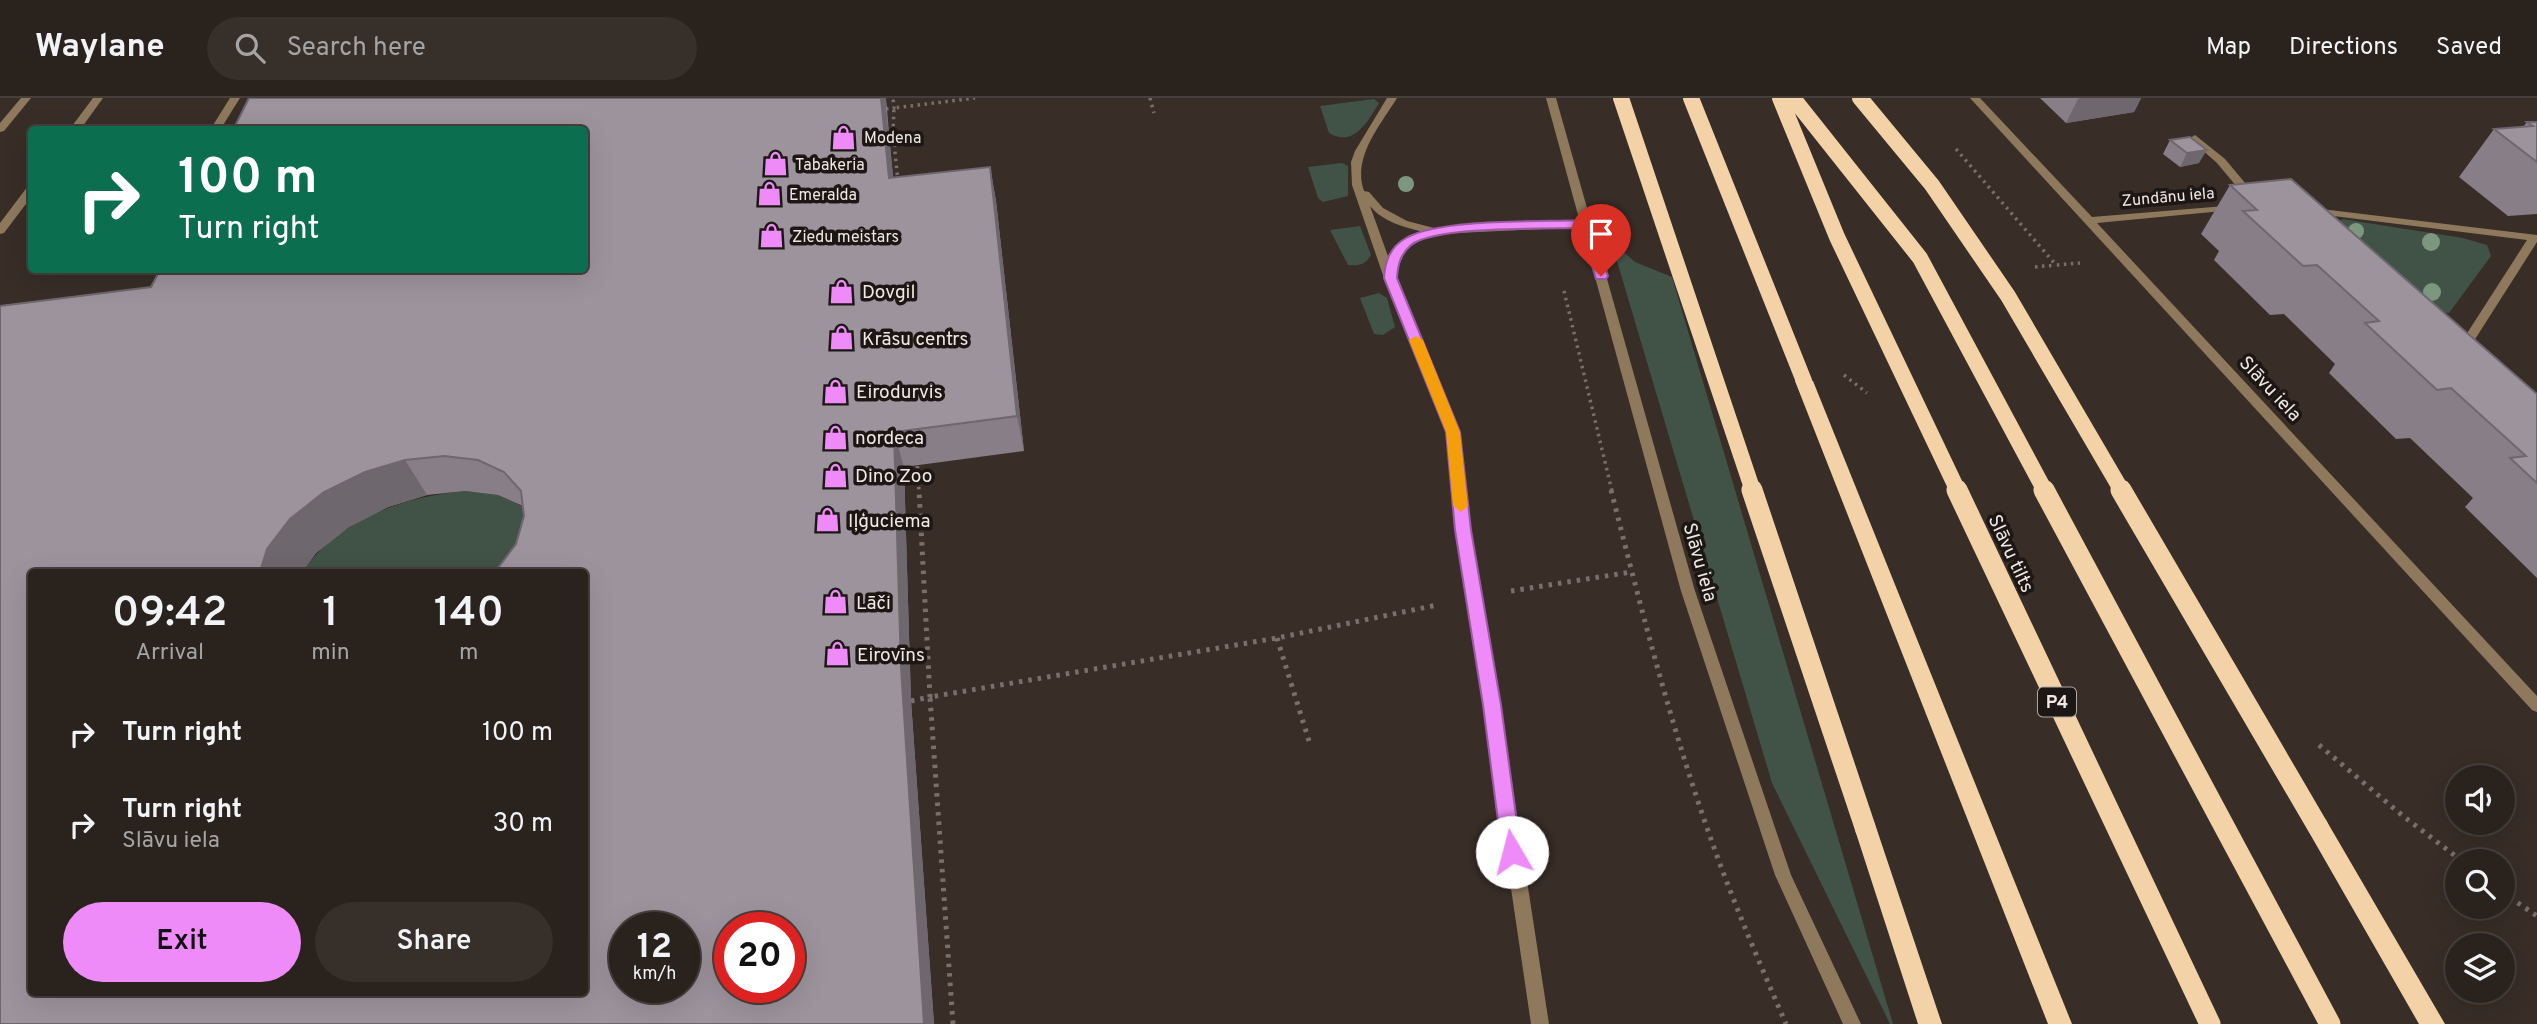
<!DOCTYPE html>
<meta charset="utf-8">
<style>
body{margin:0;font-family:Overpass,sans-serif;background:#362f2a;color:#f1f3f6;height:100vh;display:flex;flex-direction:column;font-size:26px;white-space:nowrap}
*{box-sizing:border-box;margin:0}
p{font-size:23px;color:#a5a4a4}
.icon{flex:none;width:38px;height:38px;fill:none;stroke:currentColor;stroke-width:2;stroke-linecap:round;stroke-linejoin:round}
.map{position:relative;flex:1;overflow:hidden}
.panel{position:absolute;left:28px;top:471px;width:560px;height:427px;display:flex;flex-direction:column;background:#2a221d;border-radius:7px;box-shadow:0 7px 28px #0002,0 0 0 2px #463f3b}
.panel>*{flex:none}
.banner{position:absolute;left:28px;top:28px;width:560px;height:147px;border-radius:7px;box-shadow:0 7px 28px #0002,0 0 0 2px #463f3b;background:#0b6e4f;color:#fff;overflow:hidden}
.fabs{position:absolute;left:2445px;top:667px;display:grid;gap:14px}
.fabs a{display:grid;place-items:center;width:70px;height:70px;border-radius:50%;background:#2a221d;box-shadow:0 7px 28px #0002,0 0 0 2px #463f3b;font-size:35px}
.speed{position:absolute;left:609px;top:814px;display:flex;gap:14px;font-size:35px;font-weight:700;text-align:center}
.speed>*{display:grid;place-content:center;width:91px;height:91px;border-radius:50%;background:#2a221d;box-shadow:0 7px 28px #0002,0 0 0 2px #463f3b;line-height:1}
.speed small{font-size:18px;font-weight:400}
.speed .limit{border:10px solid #d22;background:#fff;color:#111}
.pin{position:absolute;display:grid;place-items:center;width:60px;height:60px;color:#fff;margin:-72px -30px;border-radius:50% 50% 50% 0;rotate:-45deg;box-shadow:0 0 7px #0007}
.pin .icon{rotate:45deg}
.me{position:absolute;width:77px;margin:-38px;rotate:352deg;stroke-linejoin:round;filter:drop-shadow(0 0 5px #0008)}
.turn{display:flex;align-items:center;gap:24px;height:147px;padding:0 35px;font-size:32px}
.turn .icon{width:91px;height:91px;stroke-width:2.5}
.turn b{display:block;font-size:49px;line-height:60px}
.eta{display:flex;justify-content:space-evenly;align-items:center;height:119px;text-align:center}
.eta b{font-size:42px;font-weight:600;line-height:49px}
.button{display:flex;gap:14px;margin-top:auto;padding:14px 35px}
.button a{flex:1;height:80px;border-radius:42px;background:#ee8bf8;color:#111;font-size:28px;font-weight:600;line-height:80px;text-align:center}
.button a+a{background:#362f2a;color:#f1f3f6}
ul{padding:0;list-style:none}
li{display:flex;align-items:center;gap:21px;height:91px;padding:0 35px}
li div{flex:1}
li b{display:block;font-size:26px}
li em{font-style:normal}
header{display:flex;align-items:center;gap:42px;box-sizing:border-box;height:98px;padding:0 35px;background:#2a221d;border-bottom:2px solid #463f3b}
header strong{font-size:33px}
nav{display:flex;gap:38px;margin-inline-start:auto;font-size:24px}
.search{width:490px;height:63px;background:#362f2a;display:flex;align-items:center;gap:18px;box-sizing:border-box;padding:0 24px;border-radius:38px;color:#a5a4a4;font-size:26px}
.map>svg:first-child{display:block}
.green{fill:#415347}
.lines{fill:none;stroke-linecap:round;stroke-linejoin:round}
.path-far1{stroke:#7a706b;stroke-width:3.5;stroke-dasharray:2.5 4.5;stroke-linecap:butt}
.path{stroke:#7a706b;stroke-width:5;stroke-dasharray:3.5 6;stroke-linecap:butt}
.service{fill:#8e795d;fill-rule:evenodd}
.minor{fill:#8e795d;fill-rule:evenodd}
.trunk{fill:#f3d2a8;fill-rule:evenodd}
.trunk-bridge-far1{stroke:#f3d2a8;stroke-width:16}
.trunk-bridge{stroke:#f3d2a8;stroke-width:21}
.tree{fill:#7c967f}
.wall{fill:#877e87;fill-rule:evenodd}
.shaded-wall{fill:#6e676e}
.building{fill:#9d939d;stroke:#6e676e;stroke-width:2;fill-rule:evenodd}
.route{fill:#ee8bf8;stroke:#9b5aa1;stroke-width:2}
.slow{fill:#f59e0b}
.labels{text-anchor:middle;stroke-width:7;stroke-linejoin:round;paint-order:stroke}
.far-poi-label{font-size:16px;fill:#efe8e4;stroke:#1c1714;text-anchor:start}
.far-street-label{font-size:16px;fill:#efe8e4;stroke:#1c1714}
.shield{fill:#1c1714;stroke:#b0a9a6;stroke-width:2}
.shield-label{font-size:18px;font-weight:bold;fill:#efe8e4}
.poi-label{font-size:19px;fill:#efe8e4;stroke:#1c1714;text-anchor:start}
.street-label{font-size:19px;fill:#efe8e4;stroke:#1c1714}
</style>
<header>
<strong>Waylane</strong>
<div class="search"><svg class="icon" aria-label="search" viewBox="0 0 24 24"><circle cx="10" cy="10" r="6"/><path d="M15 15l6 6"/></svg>Search here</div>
<nav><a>Map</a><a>Directions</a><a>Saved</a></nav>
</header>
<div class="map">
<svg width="2537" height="926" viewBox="0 0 2537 926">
<rect width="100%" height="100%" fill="#382d27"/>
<path class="green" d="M1374,1L1379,5C1368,23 1354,50 1329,35L1320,8Z
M1342,65L1348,68V98L1323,104L1318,100L1308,69Z
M2342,121L2463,140L2487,147L2491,158L2449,215L2428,212L2333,129Z
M1360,128L1371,157C1365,167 1359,168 1348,167L1330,132Z
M1611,143L1635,164L1672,179L1893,926H1890L1772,685Z
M1379,195L1387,200L1395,229L1383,237L1374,236L1360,200Z
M465,393L498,397L524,409L538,474H302C340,421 402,399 465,393Z"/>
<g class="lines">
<path class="path-far1" d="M1150,0L1154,15
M886,11L894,10L893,0
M1956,51L2056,167L2080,165
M898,84L893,34L894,10L975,0
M2035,169L2056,167
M1564,193L1612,393
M1844,277L1867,295
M917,361L919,393"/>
<path class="path" d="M1611,392C1641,510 1671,629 1712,744C1734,806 1760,866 1786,926
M1511,493L1631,474
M1277,540L1309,643
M911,603L930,599L919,392
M2319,647L2403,718L2462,763
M2502,794L2537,818
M953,926L930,599L1277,540L1437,507"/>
<path class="service" d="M21,0H31L4,33L0,34V25Z
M93,0H103L80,32H69Z
M230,0H240L220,32H210Z
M1387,0H1397C1380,28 1352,59 1364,93L1369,94L1383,110L1407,123L1434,130L1587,123L1592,126L1587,129L1436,136C1405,149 1407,149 1395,177L1459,334L1480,499L1500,607L1549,926H1531L1484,607L1466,499L1447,334L1384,180L1352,87L1351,64L1355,53ZM1370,108C1383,124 1404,129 1423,134L1401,145L1389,161Z
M2195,37L2225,61L2256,98V102H2248L2217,65L2191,42L2190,40Z
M32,87V98L4,135L0,136V125L28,88Z"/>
<path class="minor" d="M1546,0H1556L1695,493L1791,777L1861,926H1843L1775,777L1681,493Z
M1970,0H1980L2092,119L2237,107V111L2233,112L2097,125L2537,598V614L2532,612Z
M2313,110L2537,137V144L2465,257L2461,258L2455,254L2527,142L2309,115V111Z"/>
<path class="trunk" d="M1804,277L1813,283L2072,926H2048L1795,283Z
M2318,719L2326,722L2445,926H2419L2310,736L2307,729L2310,722Z
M1866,722L1874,725L1877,732L1942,926H1918L1855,732L1858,725Z"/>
<path class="trunk-bridge-far1" d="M1621,0L1753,393
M1691,0L1804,283
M1780,0L1837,139L1958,393
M1793,0L1920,160L2045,393
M1860,0L1932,87L2008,198L2122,393"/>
<path class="trunk-bridge" d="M1752,392L1866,732
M1957,392L2210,926
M2044,392L2330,926
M2121,392L2318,729"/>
</g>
<g class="tree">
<circle cx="1406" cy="86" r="8"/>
<circle cx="2356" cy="133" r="8"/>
<circle cx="2431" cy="144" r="9"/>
<circle cx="2432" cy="194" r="9"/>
</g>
<path class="wall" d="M249,0H886L893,80L990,69L996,103L1024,353L904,369L911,603L934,926H0V208L151,189L160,172H584V32H233ZM465,393L498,397L523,408L524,418L516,446L495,474H584V894H32V474H302L316,455L349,429L388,409L427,397ZM625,830H684V889H625ZM730,830H789V889H730Z
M2040,0H2141L2134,14L2066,25Z
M2527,24H2537V116L2508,118L2459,79L2494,31L2523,29Z
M2170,42L2199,65L2180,69L2163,56Z
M2230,87L2537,296V480L2465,409L2473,400L2410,340L2396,341L2329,275L2335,266L2284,216L2270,217L2214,162L2219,153L2201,136Z"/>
<path class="shaded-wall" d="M881,0H886V11L897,114L889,80Z
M2081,0H2141L2134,14L2066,25L2078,1Z
M2207,52L2199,65L2180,69L2187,55Z
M990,69L996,103L1024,353L1017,318Z
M894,334L904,369L911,603L934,926H924L901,569Z
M405,362L427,397L388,409L349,429L316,455L302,474H260L267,451L290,421L324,394L365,374Z"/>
<path class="building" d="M249,0H881L889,80L990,69L1017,318L894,334L901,569L924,926H0V208L151,189L160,172H584V32H233ZM444,358L478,362L504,374L521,393L524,418L516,446L495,474H584V894H32V474H260L267,451L290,421L324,394L365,374L405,362ZM625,830H684V889H625ZM730,830H789V889H730Z
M2527,24H2537V64L2494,31L2533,28Z
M2190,39L2207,52L2187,55L2170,42Z
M2291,81L2537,296V385L2510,360L2526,358L2451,290L2437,292L2365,225L2379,223L2317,167L2303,168L2243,113L2257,112L2230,87Z"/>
<path class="route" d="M1587,122L1593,126L1608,178L1606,181H1596L1595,178L1581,130C1547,131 1435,128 1411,147C1400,157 1398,166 1397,180L1460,334L1471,432L1501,607L1521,754L1519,760L1512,763L1505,760L1502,754L1483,607L1455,432L1446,334L1384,180C1385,163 1390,149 1406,140C1440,120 1543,124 1587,122Z"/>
<path class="slow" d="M1416,238L1423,242L1460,334L1468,408L1461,414L1453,408L1446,334L1409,242Z"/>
<defs>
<symbol id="shop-bare" viewBox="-9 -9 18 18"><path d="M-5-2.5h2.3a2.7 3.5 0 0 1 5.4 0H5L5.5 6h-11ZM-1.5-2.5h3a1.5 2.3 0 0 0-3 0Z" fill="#ee8bf8" stroke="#1c1714" stroke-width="2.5" paint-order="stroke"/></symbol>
</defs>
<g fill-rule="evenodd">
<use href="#shop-bare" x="826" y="22" width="35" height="35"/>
<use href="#shop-bare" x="758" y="48" width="35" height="35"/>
<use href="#shop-bare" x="752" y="78" width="35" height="35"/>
<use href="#shop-bare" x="754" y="120" width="35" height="35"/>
<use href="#shop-bare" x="824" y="176" width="35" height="35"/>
<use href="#shop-bare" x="824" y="222" width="35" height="35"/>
<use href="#shop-bare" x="818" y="276" width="35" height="35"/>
<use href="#shop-bare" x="818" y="322" width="35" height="35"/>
<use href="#shop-bare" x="818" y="360" width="35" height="35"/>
<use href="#shop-bare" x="810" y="404" width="35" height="35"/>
<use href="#shop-bare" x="818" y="486" width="35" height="35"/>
<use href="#shop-bare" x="820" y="538" width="35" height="35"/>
</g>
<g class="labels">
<g class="far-poi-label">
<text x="864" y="45">Modena</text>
<text x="795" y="72">Tabakeria</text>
<text x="789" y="102">Emeralda</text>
<text x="792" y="144">Ziedu meistars</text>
</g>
<g class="far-street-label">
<text transform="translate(2168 98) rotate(-5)" y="6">Zundānu iela</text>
</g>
<rect class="shield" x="2038" y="589.5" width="38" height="29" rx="5"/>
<g class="shield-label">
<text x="2057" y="610">P4</text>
</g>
<g class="poi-label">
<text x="862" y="200">Dovgil</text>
<text x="862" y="247">Krāsu centrs</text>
<text x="856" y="300">Eirodurvis</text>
<text x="855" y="346">nordeca</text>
<text x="855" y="384">Dino Zoo</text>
<text x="848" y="429">Iļģuciema</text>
<text x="856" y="511">Lāči</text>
<text x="857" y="563">Eirovīns</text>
</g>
<g class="street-label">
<text transform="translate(2271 290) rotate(47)" y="7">Slāvu iela</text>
<text transform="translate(2012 455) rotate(65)" y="7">Slāvu tilts</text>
<text transform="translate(1701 464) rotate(74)" y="7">Slāvu iela</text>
</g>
</g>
</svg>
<div class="fabs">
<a><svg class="icon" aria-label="sound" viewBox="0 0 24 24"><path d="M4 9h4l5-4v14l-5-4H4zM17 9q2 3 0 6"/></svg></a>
<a><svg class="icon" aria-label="search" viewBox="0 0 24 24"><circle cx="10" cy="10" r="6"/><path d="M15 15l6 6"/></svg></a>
<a><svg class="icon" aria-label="layers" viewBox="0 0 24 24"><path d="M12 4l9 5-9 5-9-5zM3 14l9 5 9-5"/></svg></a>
</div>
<div class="speed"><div>12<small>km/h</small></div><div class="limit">20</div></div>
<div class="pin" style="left:1601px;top:178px;background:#d93025"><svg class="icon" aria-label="arrive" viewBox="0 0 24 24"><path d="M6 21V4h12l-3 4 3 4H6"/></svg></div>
<svg class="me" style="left:1512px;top:754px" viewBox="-20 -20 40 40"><circle r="19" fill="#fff"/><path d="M0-13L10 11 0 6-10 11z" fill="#ee8bf8"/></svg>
<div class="banner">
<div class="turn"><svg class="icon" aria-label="right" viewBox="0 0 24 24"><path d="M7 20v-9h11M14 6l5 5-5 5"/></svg><div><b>100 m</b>Turn right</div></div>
</div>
<section class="panel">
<div class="eta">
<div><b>09:42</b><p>Arrival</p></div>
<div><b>1</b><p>min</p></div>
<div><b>140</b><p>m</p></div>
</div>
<ul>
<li><svg class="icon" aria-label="right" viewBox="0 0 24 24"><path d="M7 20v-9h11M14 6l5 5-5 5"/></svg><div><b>Turn right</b></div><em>100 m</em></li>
<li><svg class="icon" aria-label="right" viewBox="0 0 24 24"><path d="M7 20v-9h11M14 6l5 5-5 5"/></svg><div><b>Turn right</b><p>Slāvu iela</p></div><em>30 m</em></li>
</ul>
<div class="button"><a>Exit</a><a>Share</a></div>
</section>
</div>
